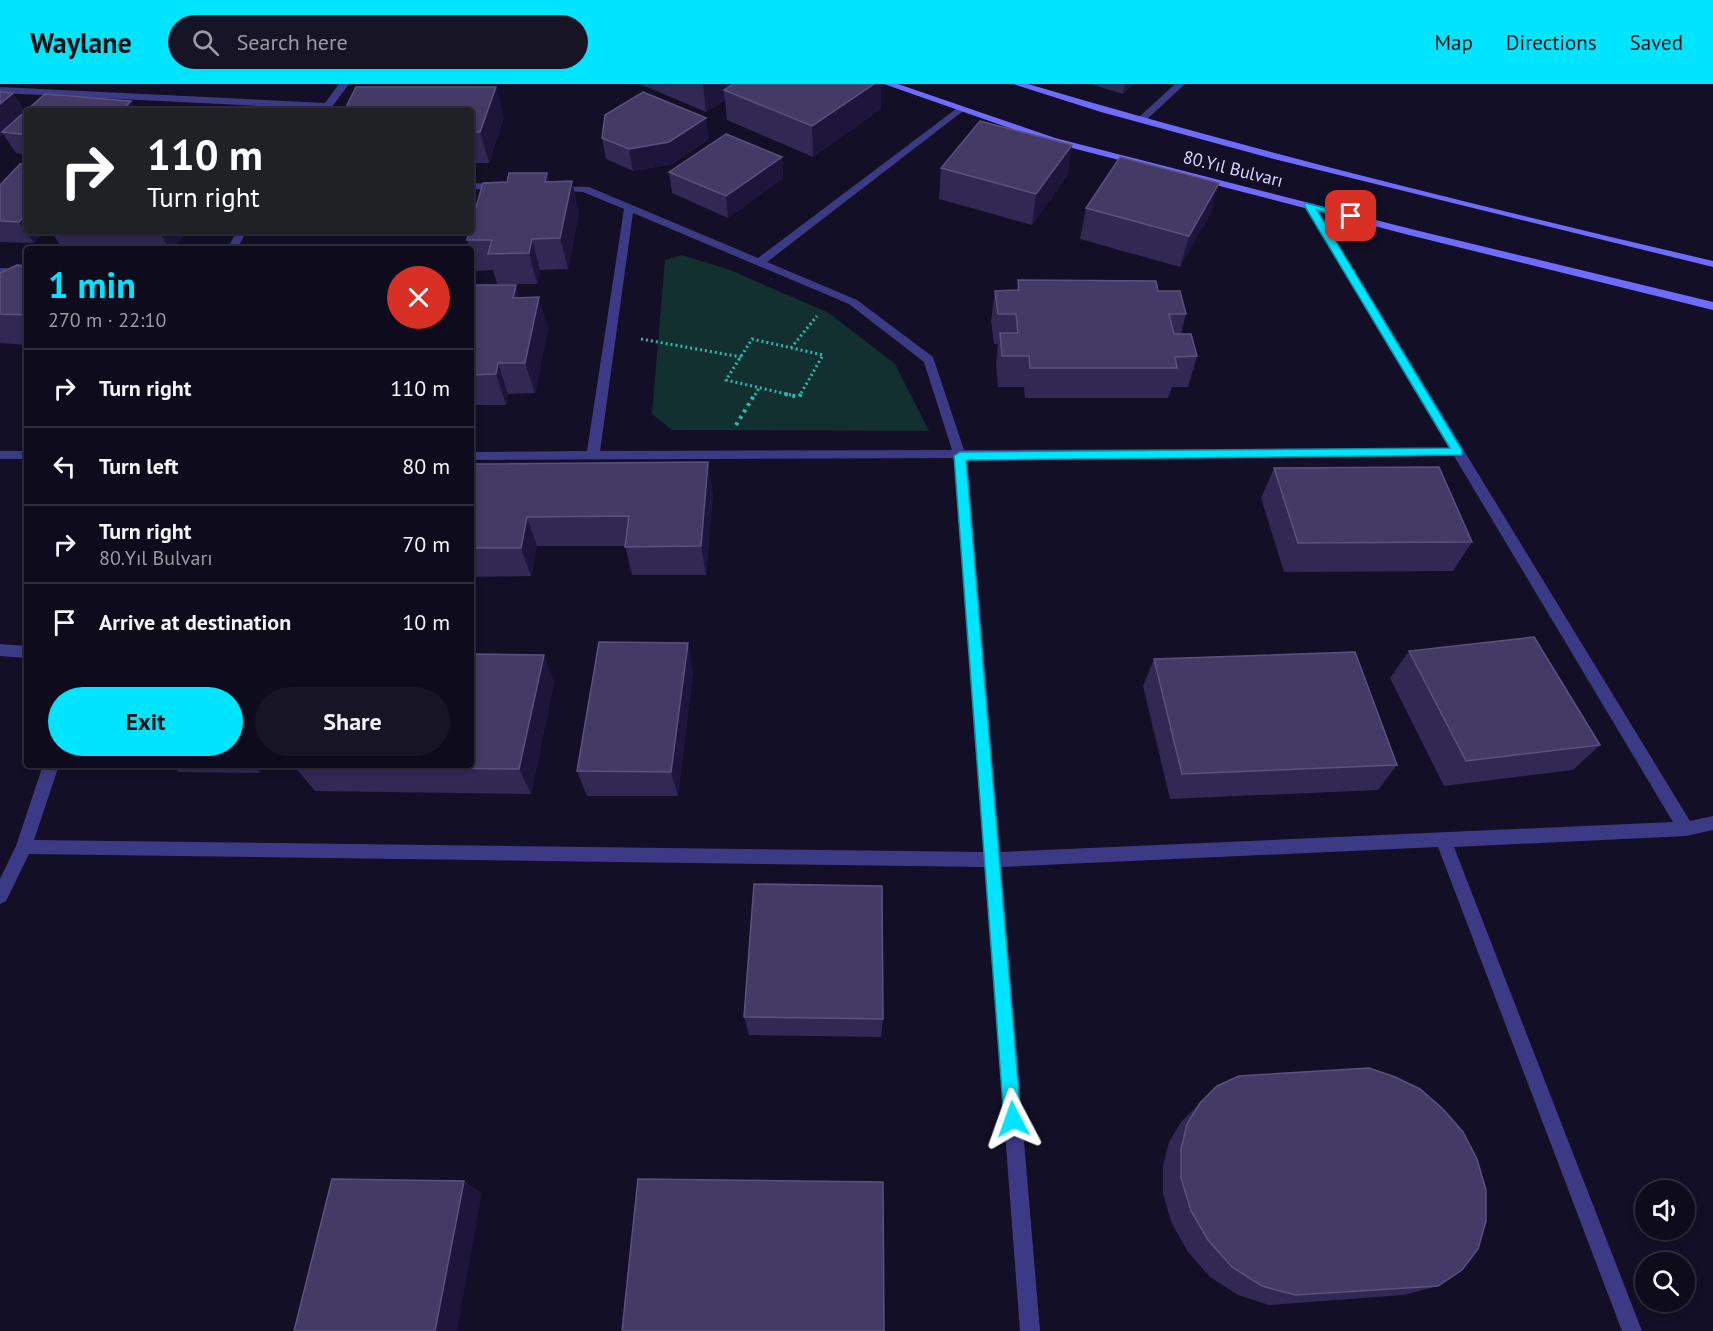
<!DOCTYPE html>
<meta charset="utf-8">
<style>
body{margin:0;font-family:"PT Sans",sans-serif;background:#171425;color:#f1f3f6;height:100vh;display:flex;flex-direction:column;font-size:22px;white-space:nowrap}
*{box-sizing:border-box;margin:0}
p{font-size:20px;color:#9b9ba3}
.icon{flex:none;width:33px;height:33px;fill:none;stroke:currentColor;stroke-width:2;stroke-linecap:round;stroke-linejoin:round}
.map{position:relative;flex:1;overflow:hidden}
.details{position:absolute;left:24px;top:162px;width:450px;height:522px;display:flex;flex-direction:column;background:#0e0b1c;border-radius:6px;box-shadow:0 3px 9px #0003,0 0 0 2px #2e2b3b}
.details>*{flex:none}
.guide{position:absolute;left:24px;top:24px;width:450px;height:126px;border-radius:6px;box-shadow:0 3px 9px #0003,0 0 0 2px #2e2b3b;background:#202124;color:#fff;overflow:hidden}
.fabs{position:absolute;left:1635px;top:1096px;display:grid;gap:12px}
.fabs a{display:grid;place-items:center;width:60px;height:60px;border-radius:50%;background:#0e0b1c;box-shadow:0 3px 9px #0003,0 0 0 2px #2e2b3b;font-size:30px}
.pin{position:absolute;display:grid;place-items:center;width:51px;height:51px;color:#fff;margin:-26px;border-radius:12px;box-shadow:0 3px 9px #0006}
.me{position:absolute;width:66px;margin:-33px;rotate:356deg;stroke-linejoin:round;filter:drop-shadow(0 0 4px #0008)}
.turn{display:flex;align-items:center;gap:21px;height:126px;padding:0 24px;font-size:27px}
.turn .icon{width:78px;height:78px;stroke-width:2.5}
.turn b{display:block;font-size:42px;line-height:51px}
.round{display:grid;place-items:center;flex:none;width:63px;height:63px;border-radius:32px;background:#171425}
.headline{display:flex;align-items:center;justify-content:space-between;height:102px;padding:0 24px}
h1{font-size:36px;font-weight:700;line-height:45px;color:#00e5ff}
.action{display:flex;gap:12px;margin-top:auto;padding:12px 24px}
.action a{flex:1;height:69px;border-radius:36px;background:#00e5ff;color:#111;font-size:24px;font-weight:700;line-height:69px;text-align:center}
.action a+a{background:#171425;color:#f1f3f6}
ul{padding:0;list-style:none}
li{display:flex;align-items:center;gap:18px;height:78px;padding:0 24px;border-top:2px solid #2e2b3b}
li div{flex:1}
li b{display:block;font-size:22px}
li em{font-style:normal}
header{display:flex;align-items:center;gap:36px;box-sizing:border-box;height:84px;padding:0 30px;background:#00e5ff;color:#111}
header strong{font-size:28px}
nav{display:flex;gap:33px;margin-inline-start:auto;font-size:21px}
.search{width:420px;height:54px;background:#171425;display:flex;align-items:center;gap:15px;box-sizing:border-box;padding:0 21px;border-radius:33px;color:#9b9ba3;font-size:22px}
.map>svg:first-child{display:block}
.green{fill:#12302f}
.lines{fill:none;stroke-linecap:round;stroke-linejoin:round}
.path-far1{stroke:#2fb8b0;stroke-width:3;stroke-dasharray:2 3;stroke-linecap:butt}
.path{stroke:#2fb8b0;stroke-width:4;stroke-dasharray:3 4.5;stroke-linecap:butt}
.street{fill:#3d3a85;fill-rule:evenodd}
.secondary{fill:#6f6bff;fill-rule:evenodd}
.wall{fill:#312854}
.shaded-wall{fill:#1d163a}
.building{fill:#433a66;stroke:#5a527e;stroke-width:1.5}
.route{fill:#00e5ff;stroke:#0095a6;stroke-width:1.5}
.labels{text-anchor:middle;stroke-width:6;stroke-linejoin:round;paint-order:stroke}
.far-street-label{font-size:18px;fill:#d9d4ff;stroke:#130f26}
</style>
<header>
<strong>Waylane</strong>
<div class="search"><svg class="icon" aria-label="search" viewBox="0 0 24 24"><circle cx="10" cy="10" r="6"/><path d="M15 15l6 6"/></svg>Search here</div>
<nav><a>Map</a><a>Directions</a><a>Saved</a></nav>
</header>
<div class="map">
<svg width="1713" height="1247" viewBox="0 0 1713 1247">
<rect width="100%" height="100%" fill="#130f26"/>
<path class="green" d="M682,171L730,186L829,229L895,280L929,347L672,346L652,330L665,176Z"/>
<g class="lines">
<path class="path-far1" d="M641,255L741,273
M791,264L817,232
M755,311L759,304
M791,311L726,296L752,255L823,271L800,311"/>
<path class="path" d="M785,310L799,313L801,310
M736,341L755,310"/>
<path class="street" d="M339,0H349L329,27H319L321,25L0,9V3L325,19Z
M1175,0H1185L1144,38H1138V34Z
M960,22L965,25L963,27L767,178L857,216L933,273L964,366L1449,364L1304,121L1313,119L1690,737L1713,732V746L1686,752L1454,763L1642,1247H1622L1438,763L1001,783L1040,1247H1020L985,783L29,770L6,817L0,820V795L16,762L43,681H59L34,756L984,768L954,374L471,376V368L587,367L624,125L583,108L551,106V102L589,103L758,174ZM633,129L849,220L924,278L952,366L600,367ZM1454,372L1673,738L1000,768L967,374Z
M471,99L501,100L506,103L501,106L471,105Z
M237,147H247L237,165H227Z
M0,184L27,185V191L0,190Z
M0,367H27V375H0Z
M0,560L27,562V574L0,572Z"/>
<path class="secondary" d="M884,0H898L1055,54L1415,146L1713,218V226L1409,151L1049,58Z
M1013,0H1028C1254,67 1483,123 1713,177V183L1274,75L1101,28Z"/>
</g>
<path class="wall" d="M640,0H881V25L813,73L727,36L725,16L706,28Z
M1091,0H1133L1123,10Z
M0,8L13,9L25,28L45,10L131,17L136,27H27V71L16,69L3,50L0,53Z
M471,27L504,33L489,79H471Z
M602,54L709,55L672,80L633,87L606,75Z
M1072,61L1067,92L1032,141L939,115L941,84Z
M782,73L783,94L728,134L672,109L669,88Z
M550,98L579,128L568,185L540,186L537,200H497L493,186L476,187L471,170V165H470L467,156Z
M1219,99L1210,130L1180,183L1080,155L1086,124Z
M0,101L27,147H44L34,159L0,158Z
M51,147H187L173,165H121L60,161Z
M27,182V261L0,259V189Z
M1018,196L1158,207L1186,230L1181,250L1197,272L1188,303H1172L1168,314H1025L1024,303H998L996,280L998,260H994L991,237L995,207L1017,206Z
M471,201L520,214L548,244L535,309L508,310L506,321H471Z
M471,380L713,408L706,491H632L625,462H537L531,492L471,493Z
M1274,384L1472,458L1453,487L1284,488L1261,414Z
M1409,567L1600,661L1573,686L1444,702L1390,594Z
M544,571L554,598L531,710L315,707L294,682Z
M1154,575L1397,681L1378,706L1170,715L1143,602Z
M693,587L678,712H587L577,687Z
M172,681H263L260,689L178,688Z
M744,933L883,935L881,953L749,951Z
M1200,1019L1438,1202L1404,1211L1269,1221L1238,1211L1210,1193L1188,1168L1172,1140L1163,1110V1082L1169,1058L1181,1038Z"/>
<path class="shaded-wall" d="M703,0H750L724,6L725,16L706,28Z
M874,0H881V25L813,73L812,42Z
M1125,0H1133L1123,10Z
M496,3L504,33L489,79L480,48Z
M13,9L26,30L2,48L3,50L0,53V20Z
M131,17L136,27H121Z
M706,34L709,55L672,80L633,87L629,65Z
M1072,61L1067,92L1032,141L1036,110Z
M782,73L783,94L728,134L726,112Z
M547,89L555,119L545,98Z
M572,97L579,128L568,185L560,154Z
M1219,99L1210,130L1180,183L1189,152Z
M27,129V147H44L34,159L19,138Z
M159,147H187L173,165H169Z
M532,155L540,186L537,200L529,169Z
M516,201L525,231L513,214Z
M539,213L548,244L535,309L525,279Z
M498,279L508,310L506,321L496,290Z
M708,378L713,408L706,491L701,462Z
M527,433L537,462L531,492L521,464Z
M688,559L693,587L678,712L671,688Z
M544,571L554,598L531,710L519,685Z
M253,681H263L260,689Z
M464,1097L482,1109L457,1247H435Z"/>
<path class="building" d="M733,0H874L812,42L724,6Z
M356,3H496L480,48H471V27H344Z
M0,8L13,9L0,20Z
M643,8L706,34L669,58L629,65L602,54L605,31Z
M45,10L131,17L121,27H27V51L2,48Z
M980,37L1072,61L1036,110L941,84Z
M726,50L782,73L726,112L669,88Z
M1120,73L1219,99L1189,152L1086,124Z
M20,80H27V129L19,138L0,137V101Z
M509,89H547L545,98L572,97L560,154L532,155L529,169L488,170L492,156H467L469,147H471V140L483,99L507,98Z
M17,181L27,182V231L0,230V189Z
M1018,196L1156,197L1158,207H1180L1186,230H1169L1174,250H1191L1197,272L1175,273L1177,284H1030L1029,272H1002L1000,249H1018L1016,230H998L995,207L1019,206Z
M471,201H516L513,214L539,213L525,279H498L496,290L471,291Z
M708,378L701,462L625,463L629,432L527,433L521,464H471V380Z
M1439,383L1472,458L1298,459L1274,384Z
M1534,553L1600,661L1466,677L1409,567Z
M599,558L688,559L671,688L577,687Z
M1355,568L1397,681L1182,690L1154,575Z
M471,570L544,571L519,685L294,682L295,681H471Z
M754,800L882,802L883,935L744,933Z
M1369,984L1395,993L1420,1005L1443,1025L1463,1048L1477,1075L1486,1106V1137L1478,1165L1462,1186L1438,1202L1295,1211L1262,1202L1232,1183L1208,1156L1191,1127L1181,1094V1065L1187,1040L1200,1019L1217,1002L1239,992Z
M332,1095L464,1097L435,1247H294Z
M638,1095L883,1098L884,1247H622Z"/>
<path class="route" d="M1306,119L1355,132L1351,135L1317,126L1462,366V371L966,376L1021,1035L1019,1041L1013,1044L1007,1041L1004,1035L954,372L960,368L1450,364L1304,121Z"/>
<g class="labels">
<g class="far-street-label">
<text transform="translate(1233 85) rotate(14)" y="6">80.Yıl Bulvarı</text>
</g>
</g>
</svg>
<div class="fabs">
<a><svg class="icon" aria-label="sound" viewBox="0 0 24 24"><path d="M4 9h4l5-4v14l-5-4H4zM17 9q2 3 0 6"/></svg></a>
<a><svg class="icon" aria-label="search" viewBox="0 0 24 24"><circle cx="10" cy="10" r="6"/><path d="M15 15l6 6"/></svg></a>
</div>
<div class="pin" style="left:1351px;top:132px;background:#d93025"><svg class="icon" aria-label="arrive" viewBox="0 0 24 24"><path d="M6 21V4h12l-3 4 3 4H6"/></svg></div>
<svg class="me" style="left:1013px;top:1035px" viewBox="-20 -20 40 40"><path d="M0-17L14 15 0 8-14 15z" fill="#00e5ff" stroke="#fff" stroke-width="4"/></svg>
<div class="guide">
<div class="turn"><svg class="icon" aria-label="right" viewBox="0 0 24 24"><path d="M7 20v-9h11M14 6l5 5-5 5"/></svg><div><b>110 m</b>Turn right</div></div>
</div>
<section class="details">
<div class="headline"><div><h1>1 min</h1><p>270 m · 22:10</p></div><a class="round" style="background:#d93025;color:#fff"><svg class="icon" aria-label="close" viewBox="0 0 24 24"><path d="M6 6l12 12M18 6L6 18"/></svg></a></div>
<ul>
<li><svg class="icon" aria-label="right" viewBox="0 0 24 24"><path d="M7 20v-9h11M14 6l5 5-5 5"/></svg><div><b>Turn right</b></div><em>110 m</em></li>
<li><svg class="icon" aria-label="left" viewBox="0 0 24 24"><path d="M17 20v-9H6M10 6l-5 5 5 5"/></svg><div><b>Turn left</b></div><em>80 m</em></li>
<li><svg class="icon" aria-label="right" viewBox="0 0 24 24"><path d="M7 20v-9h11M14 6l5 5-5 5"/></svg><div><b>Turn right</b><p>80.Yıl Bulvarı</p></div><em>70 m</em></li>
<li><svg class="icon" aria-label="arrive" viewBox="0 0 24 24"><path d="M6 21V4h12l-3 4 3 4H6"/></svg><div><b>Arrive at destination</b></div><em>10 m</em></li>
</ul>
<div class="action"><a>Exit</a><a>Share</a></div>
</section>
</div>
